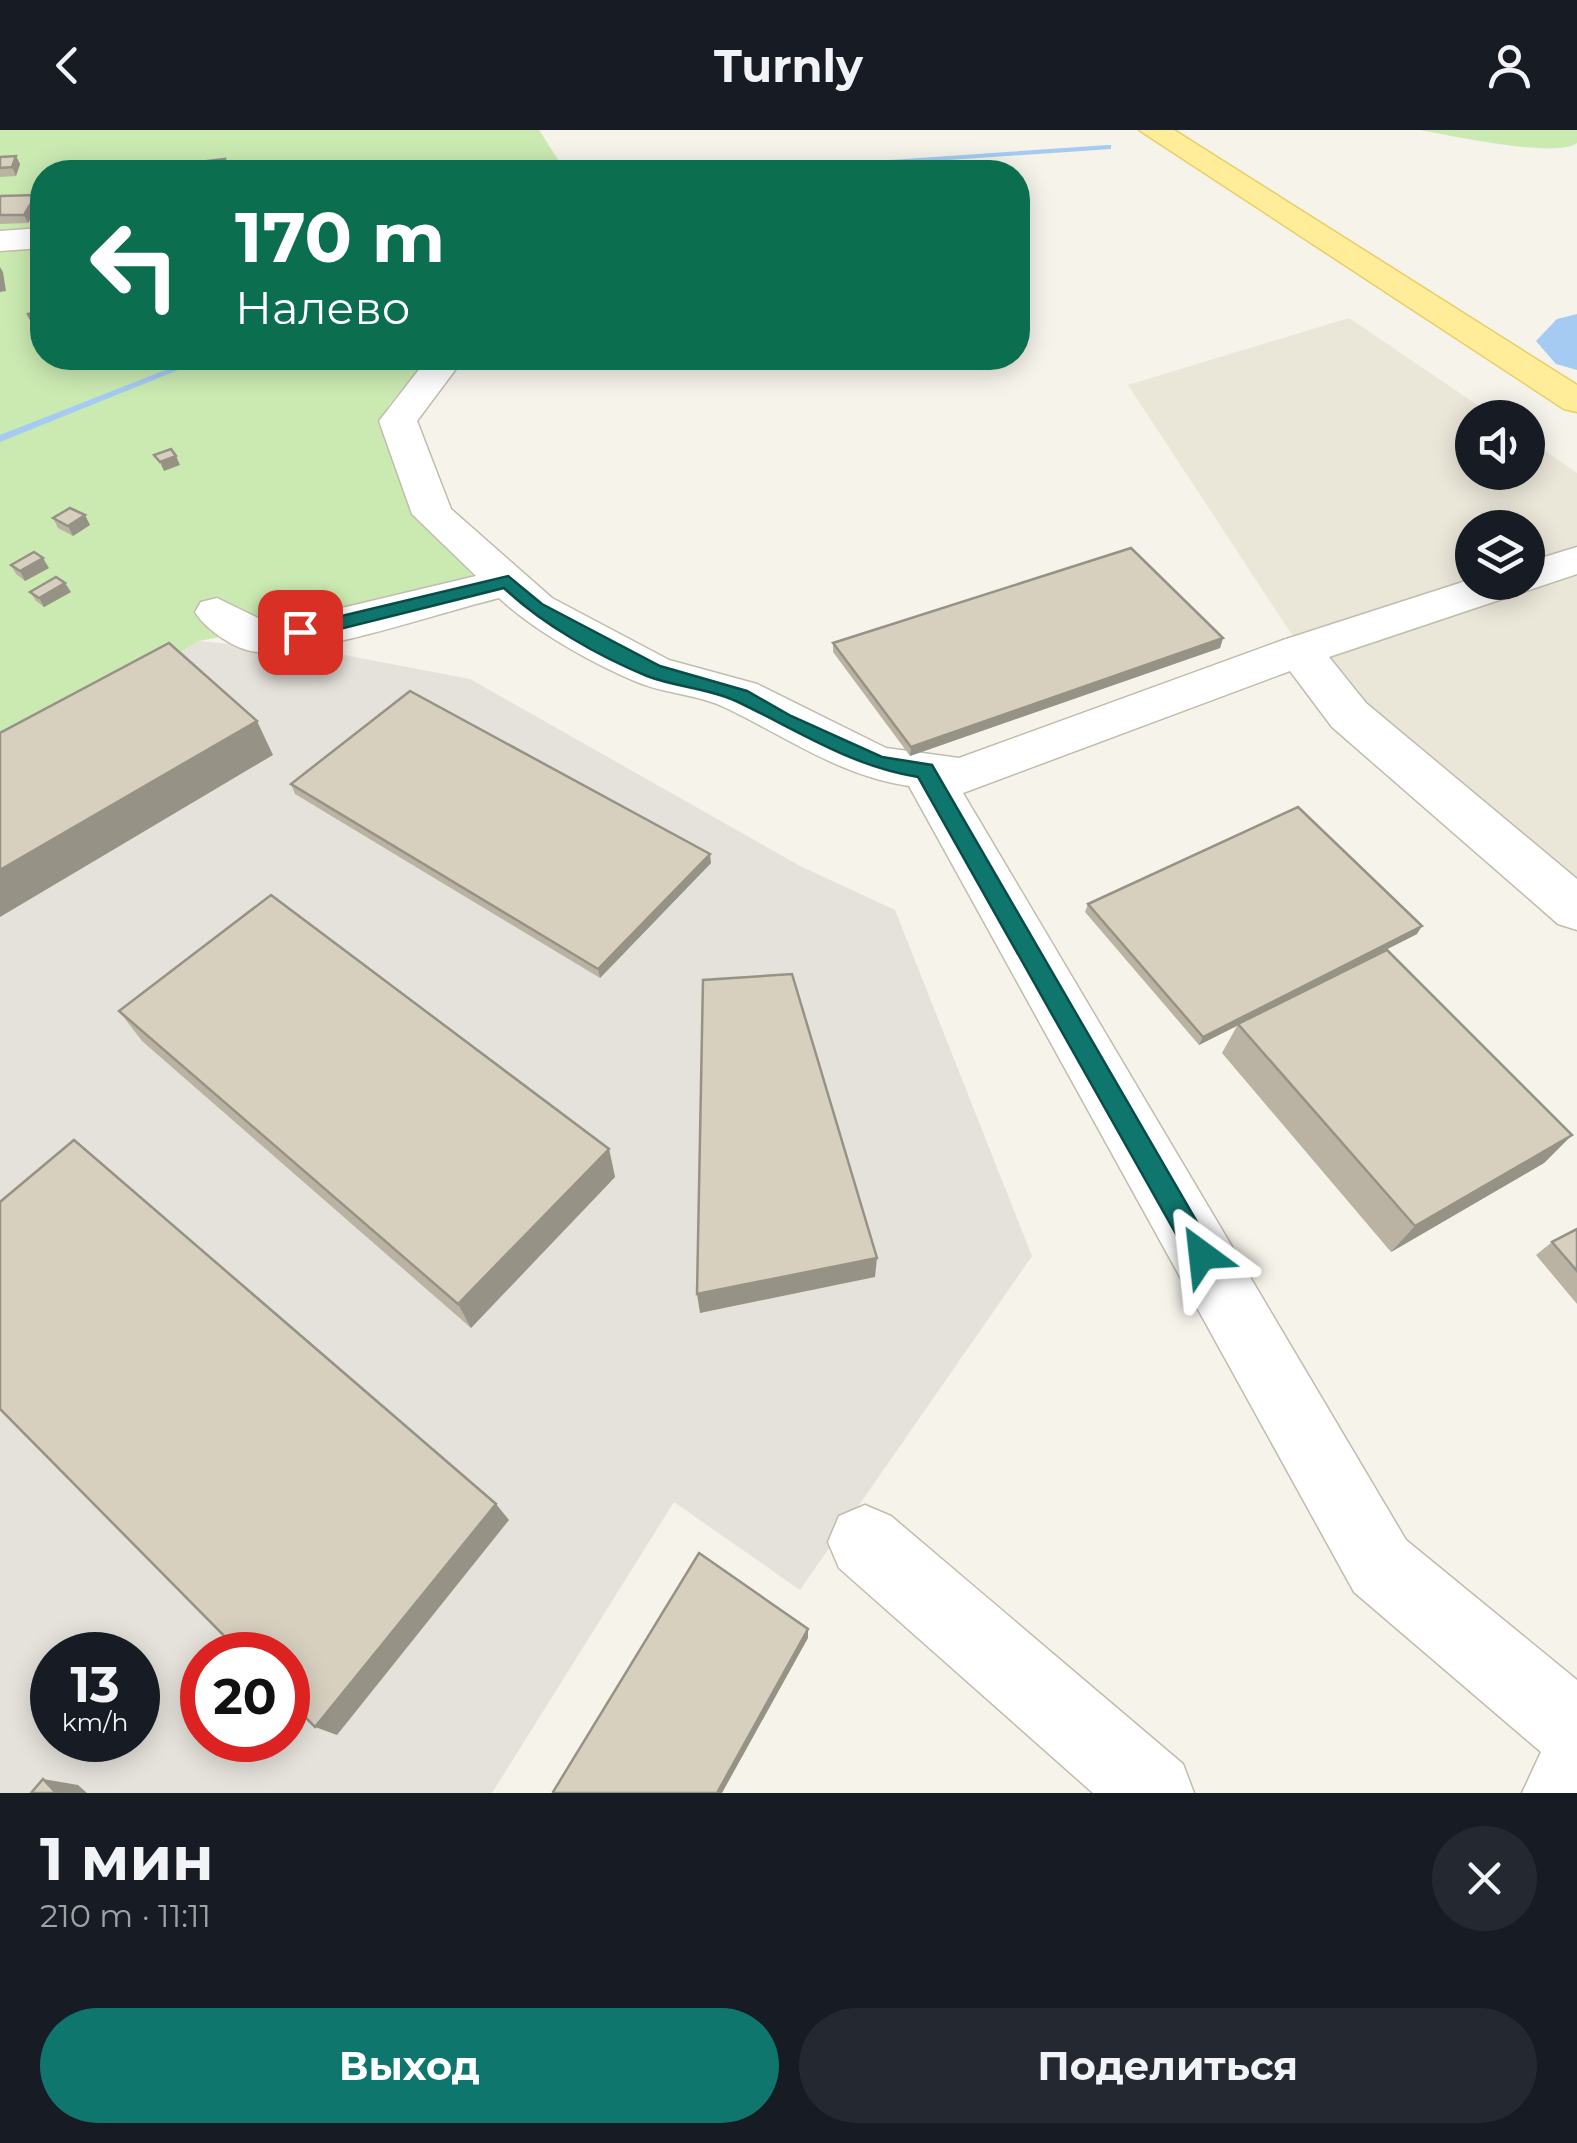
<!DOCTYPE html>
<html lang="ru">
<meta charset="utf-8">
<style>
body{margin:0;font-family:Montserrat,sans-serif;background:#242831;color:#f1f3f6;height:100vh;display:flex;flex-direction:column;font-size:38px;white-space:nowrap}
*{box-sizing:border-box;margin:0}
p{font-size:32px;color:#9ea1a6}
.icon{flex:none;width:55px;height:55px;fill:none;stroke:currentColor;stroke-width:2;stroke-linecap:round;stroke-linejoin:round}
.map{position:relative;height:1663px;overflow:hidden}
.panel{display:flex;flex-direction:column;background:#171b24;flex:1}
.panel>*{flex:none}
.top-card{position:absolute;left:30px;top:30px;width:1000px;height:210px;border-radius:40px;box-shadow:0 5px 25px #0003;background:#0b6e4f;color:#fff;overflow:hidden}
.fabs{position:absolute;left:1455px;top:270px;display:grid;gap:20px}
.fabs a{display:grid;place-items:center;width:90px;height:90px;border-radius:50%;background:#171b24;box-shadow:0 5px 25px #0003;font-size:50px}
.speed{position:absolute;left:30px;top:1502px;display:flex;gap:20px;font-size:50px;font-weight:700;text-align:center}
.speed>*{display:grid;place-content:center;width:130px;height:130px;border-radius:50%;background:#171b24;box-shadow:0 5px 25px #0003;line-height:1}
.speed small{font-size:25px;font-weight:400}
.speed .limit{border:15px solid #d22;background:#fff;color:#111}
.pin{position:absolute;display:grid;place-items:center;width:85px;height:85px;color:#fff;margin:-42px;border-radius:20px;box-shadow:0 5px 15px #0006}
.me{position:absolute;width:110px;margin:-55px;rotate:330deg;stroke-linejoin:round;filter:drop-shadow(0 0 8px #0008)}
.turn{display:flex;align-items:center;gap:35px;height:210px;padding:0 40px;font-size:45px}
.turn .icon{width:130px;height:130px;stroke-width:2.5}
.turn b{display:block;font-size:70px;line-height:85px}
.round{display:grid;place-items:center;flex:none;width:105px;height:105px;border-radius:52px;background:#242831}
.headline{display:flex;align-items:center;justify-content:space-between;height:170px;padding:0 40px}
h1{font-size:60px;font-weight:700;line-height:75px}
.primary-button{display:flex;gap:20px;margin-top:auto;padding:20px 40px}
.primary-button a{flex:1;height:115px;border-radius:60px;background:#0f766e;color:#fff;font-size:40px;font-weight:700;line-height:115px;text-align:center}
.primary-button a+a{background:#242831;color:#f1f3f6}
header{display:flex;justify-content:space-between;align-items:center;height:130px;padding:0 40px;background:#171b24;font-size:45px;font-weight:700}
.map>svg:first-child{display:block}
.residential{fill:#eae6d8;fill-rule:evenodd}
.industrial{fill:#e5e2db;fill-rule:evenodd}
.green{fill:#cbeab2}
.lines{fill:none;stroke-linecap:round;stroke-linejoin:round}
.stream{fill:#a6cbf3;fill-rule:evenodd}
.river{fill:#a6cbf3;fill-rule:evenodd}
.minor-casing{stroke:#c1bcac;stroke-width:3}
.major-casing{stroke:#e8ce66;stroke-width:3}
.minor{fill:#fff;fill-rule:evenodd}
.major{fill:#ffed9a;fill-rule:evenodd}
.wall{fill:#bab3a4}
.shaded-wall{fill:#979286}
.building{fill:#d8d0bf;stroke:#979286;stroke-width:2.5}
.route{fill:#0f766e;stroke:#0a4d48;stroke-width:2.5}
</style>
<header><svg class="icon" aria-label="back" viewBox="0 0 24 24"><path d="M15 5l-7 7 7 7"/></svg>Turnly<svg class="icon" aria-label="person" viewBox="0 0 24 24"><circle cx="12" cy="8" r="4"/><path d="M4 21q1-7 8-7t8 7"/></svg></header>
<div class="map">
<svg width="1577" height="1663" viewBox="0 0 1577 1663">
<rect width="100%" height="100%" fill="#f5f3ea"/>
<path class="residential" d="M1349,188L1495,287L1472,288V342H1528V309L1577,343V757L1319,546L1128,255ZM1472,398H1528V452H1472Z"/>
<path class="industrial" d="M199,511L344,525L470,549L800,736L895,780L1032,1126L800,1460L674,1372L492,1663H0V631ZM52,1525H138V1610H52ZM202,1525H288V1610H202Z"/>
<path class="green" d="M0,0H539L566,42H42V228H427L388,276L381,296L406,363L476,450L369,471L335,485L199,511L0,631Z
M1420,0H1577V13C1556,29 1449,5 1420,0Z"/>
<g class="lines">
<path class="stream" d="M1108,15H1111V19L773,42H740L744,40Z
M196,228H208L0,312V305Z"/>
<path class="river" d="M1577,184V240L1556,234L1536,211L1557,189Z"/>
<defs>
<path id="minor" d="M42,98V118L0,121V101Z
M428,228H464L417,291L451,379L552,468L669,530L757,554L886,618L959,628L1283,510L1472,449L1528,452V432L1577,417V444L1329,527L1366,573L1577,749V800L1558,794L1332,597L1290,541L963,663L1406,1410L1577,1550V1663H1522L1541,1622L1354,1462L909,656C840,646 787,607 726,578C698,564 665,564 637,552C593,534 533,500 499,468C434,484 321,524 258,522C237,521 206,500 195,482L201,472L217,468L264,491L300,488L476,446L412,384L379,291Z
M865,1375L891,1386L1183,1634L1194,1663H1093L839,1438L828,1412L839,1386Z"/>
<path id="major" d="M1139,0H1174L1577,255V282L1564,279Z"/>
</defs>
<use href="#minor" class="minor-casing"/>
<use href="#major" class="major-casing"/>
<use href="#minor" class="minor"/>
<use href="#major" class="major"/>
</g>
<path class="wall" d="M16,26L20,34L16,46L0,47V27Z
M0,66L40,74L28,93L0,94Z
M85,385L90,395L73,406L58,398L53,388Z
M11,435L49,438L25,451L16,444Z
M30,462H71L44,477L36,471Z
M1223,508L1220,518L910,626L833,522V513Z
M291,654L711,733L600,848L295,664Z
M1088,774L1417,804L1365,830L1572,1005L1544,1033L1391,1122L1222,923L1237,896L1199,915L1085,782Z
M119,881L609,1019L615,1047L471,1198L142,911Z
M1577,1099V1174L1536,1125L1552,1112Z"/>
<path class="shaded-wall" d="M16,26L20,34L16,46L12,37Z
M36,65L40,74L28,93L24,85Z
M0,137L3,142L6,161L0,162Z
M176,326L180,335L164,341L160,332Z
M85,385L90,395L73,406L68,396Z
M43,428L49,438L25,451L20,441Z
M65,453L71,462L44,477L39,468Z
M1223,508L1220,518L910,626L911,617Z
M257,591L273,625L0,787V740Z
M710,724L711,733L600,848L598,839Z
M1422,796L1417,804L1199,915L1203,907Z
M1572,1005L1544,1033L1391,1122L1415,1096Z
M609,1019L615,1047L471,1198L458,1174Z
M877,1128L875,1147L700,1183L697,1164Z
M496,1374L509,1390L337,1605L315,1597Z
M808,1499V1508L722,1663H717Z
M43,1649L78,1655L87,1663H56Z"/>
<path class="building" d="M16,26L12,37L0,38V27Z
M225,29V42H182V34Z
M36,65L24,85H0V66Z
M42,180V207L41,208L28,184Z
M171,319L176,326L160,332L154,325Z
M70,378L85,385L68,396L53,388Z
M1131,418L1223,508L911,617L833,513Z
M34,422L43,428L20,441L11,435Z
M56,447L65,453L39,468L30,462Z
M169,513L257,591L0,740V603Z
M410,561L710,724L598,839L291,654Z
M1298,677L1422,796L1203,907L1088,774Z
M271,765L609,1019L458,1174L119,881Z
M1387,820L1572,1005L1415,1096L1238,894Z
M792,844L877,1128L697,1164L703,850Z
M74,1010L496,1374L315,1597L288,1570V1525H243L0,1279V1072Z
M1577,1099V1141L1552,1112Z
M699,1423L808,1499L717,1663H554L553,1662Z
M43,1649L56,1663H31Z"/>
<path class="route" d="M508,446L542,474L660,536L747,561L791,586L882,627L932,635L1211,1116L1215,1125L1211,1134L1202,1137L1193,1134L918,647C850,636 797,600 736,571C708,558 675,557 647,546C598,526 542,494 504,458L300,509L290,502L300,496Z"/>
</svg>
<div class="fabs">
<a><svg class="icon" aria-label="sound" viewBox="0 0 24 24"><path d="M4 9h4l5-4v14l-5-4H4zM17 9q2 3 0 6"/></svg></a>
<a><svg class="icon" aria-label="layers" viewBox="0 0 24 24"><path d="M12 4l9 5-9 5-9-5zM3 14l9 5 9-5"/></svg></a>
</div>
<div class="speed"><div>13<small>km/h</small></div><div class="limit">20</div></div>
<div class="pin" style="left:300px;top:502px;background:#d93025"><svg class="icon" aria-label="arrive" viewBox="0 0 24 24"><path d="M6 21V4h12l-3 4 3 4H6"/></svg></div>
<svg class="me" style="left:1202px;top:1125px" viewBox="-20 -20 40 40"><path d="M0-17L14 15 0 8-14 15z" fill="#0f766e" stroke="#fff" stroke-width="4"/></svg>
<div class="top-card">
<div class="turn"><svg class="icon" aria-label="left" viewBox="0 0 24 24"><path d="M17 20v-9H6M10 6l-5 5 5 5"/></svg><div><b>170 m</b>Налево</div></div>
</div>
</div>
<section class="panel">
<div class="headline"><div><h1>1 мин</h1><p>210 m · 11:11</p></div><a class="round"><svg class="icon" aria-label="close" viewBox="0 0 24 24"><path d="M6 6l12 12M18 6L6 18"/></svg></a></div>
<div class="primary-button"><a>Выход</a><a>Поделиться</a></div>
</section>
